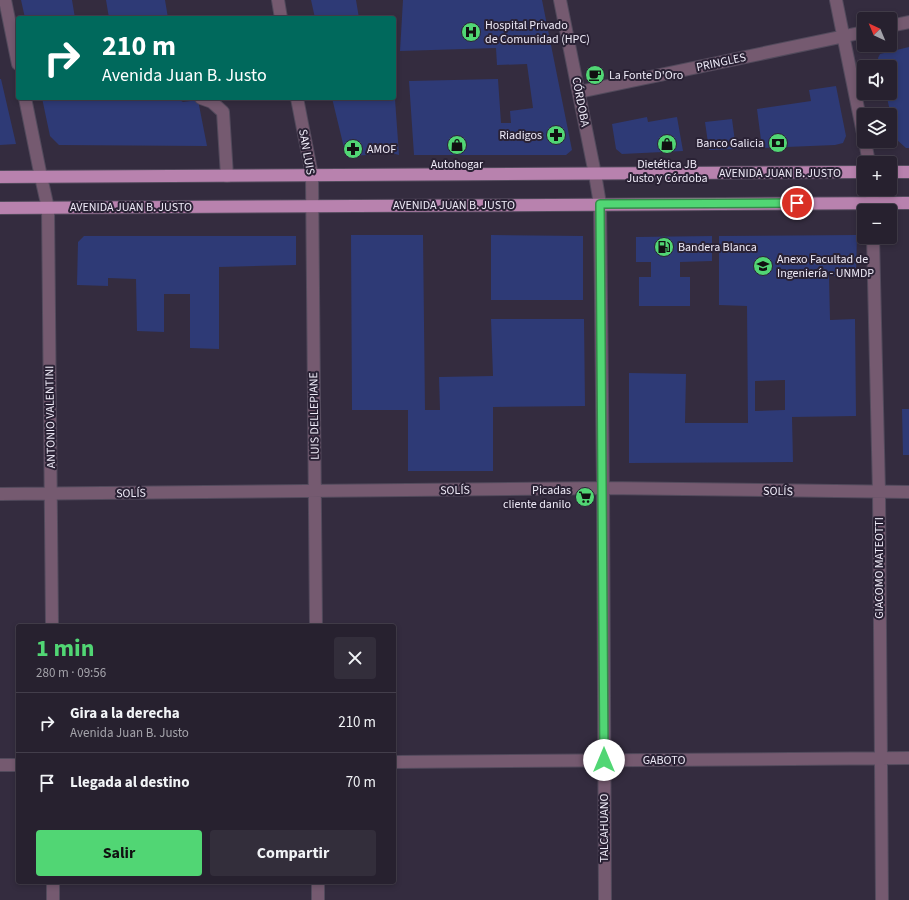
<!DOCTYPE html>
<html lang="es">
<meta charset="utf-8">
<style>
body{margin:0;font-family:"Source Sans 3",sans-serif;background:#332e3b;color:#f1f3f6;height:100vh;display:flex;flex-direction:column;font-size:15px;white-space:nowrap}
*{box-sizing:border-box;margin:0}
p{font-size:13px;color:#a4a3aa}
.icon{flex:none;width:22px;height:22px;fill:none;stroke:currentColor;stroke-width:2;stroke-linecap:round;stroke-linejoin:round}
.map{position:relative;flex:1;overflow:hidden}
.details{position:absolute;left:16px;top:624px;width:380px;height:260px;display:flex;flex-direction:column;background:#27212f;border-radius:4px;box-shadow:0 2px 6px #0003,0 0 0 1px #433e4b}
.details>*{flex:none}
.guide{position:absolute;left:16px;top:16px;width:380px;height:84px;border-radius:4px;box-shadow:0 2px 6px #0003,0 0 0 1px #433e4b;background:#00695c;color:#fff;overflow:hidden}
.needle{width:26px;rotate:316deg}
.buttons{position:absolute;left:857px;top:12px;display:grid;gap:8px}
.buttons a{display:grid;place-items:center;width:40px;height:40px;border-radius:4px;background:#27212f;box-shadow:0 2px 6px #0003,0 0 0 1px #433e4b;font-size:20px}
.pin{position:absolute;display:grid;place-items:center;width:34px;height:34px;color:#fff;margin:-17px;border:2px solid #fff;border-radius:50%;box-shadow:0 1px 4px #0007}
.me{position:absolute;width:44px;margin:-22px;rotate:0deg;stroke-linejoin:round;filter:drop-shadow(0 0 3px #0008)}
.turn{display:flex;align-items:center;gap:14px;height:84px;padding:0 20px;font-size:18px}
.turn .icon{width:52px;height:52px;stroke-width:2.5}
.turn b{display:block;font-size:28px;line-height:34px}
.round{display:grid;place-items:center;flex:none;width:42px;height:42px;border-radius:4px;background:#332e3b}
.summary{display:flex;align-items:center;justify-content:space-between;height:68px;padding:0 20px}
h1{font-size:24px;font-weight:700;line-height:30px;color:#51d674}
.cta{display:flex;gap:8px;margin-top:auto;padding:8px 20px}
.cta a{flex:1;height:46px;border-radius:4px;background:#51d674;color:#111;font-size:16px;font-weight:700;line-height:46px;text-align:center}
.cta a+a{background:#332e3b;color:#f1f3f6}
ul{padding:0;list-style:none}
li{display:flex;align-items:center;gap:12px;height:60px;padding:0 20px;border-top:1px solid #433e4b}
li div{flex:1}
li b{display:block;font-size:15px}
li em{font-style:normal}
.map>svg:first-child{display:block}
.building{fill:#2e3a76;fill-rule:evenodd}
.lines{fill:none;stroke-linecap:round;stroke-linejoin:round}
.minor-casing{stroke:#524a5c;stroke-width:14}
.major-casing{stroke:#524a5c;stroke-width:14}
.minor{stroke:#755a70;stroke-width:12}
.major{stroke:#b882ae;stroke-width:12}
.route-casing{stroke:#358b4b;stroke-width:10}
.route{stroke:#51d674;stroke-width:7}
.labels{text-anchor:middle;stroke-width:4;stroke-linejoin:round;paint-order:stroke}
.poi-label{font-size:12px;fill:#eeeaf7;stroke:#2a2235;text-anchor:start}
.street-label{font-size:12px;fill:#eeeaf7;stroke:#2a2235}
</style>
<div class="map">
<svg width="909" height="900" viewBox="0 0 909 900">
<rect width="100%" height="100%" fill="#342c3f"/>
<path class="building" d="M21,0H72L75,18H25Z
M106,0H165L168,18H109Z
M311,0H356L359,18H315Z
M403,0H542L572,150L566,155H414L409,81L498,79L501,123H511L510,111L533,108L527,64L497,65L496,48L400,51Z
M909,47V148H906L896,139L886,93H890V67H880L878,58L880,54Z
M0,79H1L16,144L0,145Z
M836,86L846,136L843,143L835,145L762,148L757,109L811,101L809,90Z
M42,98H176L183,102L198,100L207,146L59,145L50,136Z
M332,98L395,99L399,155L380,150L368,155L346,156Z
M647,117L648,122L677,117L683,151L622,154L616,149L612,124Z
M732,119L736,149L709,150L705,122Z
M351,235H423L425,410H440L439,377L493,376L491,319H584L585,406L493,407V471H408V410H352Z
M491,235L583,236V300H491Z
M857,235L856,276H829L830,320L855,319L856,416L792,417L793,462L629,463V373L686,374L685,423H748L747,306L719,305V236ZM785,380V410L755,411V381Z
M84,236H296V265L219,267V349L190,348V294H164V332L137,331L136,279L108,278V286L77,285L78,242Z
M712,236V261L680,262V277H690V306H639V277H651V262H636V237Z
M902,409H909V455H903Z"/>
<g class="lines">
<defs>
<path id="minor" d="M5,0L18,64
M278,0L281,18
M560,0L595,174L600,204L603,488L605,900
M836,0L864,138
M890,26L909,22
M579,92L864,32
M25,98L41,177L48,208L52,626
M201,98L212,102L223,112L227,176
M297,98L312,175L316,626
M865,141L869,163
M872,189L873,211
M873,237L879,492L882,900
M0,494L603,488L909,492
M394,762L909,758
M0,765H18
M53,882V900
M318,882V900"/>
<path id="major" d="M890,172H909
M0,177L864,172
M0,208L909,203"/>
</defs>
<use href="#minor" class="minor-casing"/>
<use href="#major" class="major-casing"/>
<use href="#minor" class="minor"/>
<use href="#major" class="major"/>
</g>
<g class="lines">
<defs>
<path id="route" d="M604,760L600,204L797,203"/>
</defs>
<use href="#route" class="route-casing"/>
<use href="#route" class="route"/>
</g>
<defs>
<symbol id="hospital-disc" viewBox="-11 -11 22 22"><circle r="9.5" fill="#51d674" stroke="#2a2235"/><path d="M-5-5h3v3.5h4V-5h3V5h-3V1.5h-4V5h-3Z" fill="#111"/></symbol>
<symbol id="cafe-disc" viewBox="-11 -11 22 22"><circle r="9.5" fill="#51d674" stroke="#2a2235"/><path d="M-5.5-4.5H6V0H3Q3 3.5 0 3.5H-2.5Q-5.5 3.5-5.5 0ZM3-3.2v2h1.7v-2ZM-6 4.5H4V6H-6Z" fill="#111"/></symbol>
<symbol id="pharmacy-disc" viewBox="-11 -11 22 22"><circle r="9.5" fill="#51d674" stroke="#2a2235"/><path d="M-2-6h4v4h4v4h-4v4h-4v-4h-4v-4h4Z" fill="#111"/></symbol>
<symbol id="bank-disc" viewBox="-11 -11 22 22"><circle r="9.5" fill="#51d674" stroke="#2a2235"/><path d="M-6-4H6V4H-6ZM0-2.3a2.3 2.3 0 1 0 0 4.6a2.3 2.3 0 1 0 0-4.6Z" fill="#111"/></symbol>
<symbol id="shop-disc" viewBox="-11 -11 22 22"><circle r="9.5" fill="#51d674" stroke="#2a2235"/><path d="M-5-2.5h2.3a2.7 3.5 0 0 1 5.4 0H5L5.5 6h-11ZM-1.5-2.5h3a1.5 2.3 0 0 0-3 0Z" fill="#111"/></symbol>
<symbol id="fuel-disc" viewBox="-11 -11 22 22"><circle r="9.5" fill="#51d674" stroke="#2a2235"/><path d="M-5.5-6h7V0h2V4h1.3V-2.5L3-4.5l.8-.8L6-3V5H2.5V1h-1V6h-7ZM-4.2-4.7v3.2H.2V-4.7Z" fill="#111"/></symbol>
<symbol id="university-disc" viewBox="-11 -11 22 22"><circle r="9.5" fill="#51d674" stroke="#2a2235"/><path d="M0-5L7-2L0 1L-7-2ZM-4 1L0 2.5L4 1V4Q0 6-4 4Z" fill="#111"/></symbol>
<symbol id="supermarket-disc" viewBox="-11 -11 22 22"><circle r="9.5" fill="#51d674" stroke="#2a2235"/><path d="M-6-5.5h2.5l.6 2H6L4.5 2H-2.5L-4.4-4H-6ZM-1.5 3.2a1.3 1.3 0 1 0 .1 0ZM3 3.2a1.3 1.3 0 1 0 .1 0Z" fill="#111"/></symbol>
</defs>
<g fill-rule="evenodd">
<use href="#hospital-disc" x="460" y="21" width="22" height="22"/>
<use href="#cafe-disc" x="584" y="64" width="22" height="22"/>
<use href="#pharmacy-disc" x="545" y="124" width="22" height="22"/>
<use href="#bank-disc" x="767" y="132" width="22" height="22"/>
<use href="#shop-disc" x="656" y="133" width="22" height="22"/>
<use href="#shop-disc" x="446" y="134" width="22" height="22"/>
<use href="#pharmacy-disc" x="342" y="138" width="22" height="22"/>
<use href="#fuel-disc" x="653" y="236" width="22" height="22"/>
<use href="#university-disc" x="752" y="255" width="22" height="22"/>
<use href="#supermarket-disc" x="574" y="486" width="22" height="22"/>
</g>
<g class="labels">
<g class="poi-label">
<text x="485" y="29">Hospital Privado<tspan x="485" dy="14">de Comunidad (HPC)</tspan></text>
<text x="609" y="79">La Fonte D'Oro</text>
<text x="542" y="139" text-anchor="end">Riadigos</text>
<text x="764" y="147" text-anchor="end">Banco Galicia</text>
<text x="367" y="153">AMOF</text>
<text x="457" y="168" text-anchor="middle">Autohogar</text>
<text x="667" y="168" text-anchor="middle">Dietética JB<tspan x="667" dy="14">Justo y Córdoba</tspan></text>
<text x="678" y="251">Bandera Blanca</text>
<text x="777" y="263">Anexo Facultad de<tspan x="777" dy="14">Ingeniería - UNMDP</tspan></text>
<text x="571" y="494" text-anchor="end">Picadas<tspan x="571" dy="14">cliente danilo</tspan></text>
</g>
<g class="street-label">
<text transform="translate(721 62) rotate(-12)" y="4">PRINGLES</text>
<text transform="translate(581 102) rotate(79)" y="4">CÓRDOBA</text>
<text transform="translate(307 152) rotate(80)" y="4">SAN LUIS</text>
<text x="780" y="177">AVENIDA JUAN B. JUSTO</text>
<text x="454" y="209">AVENIDA JUAN B. JUSTO</text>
<text x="131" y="211">AVENIDA JUAN B. JUSTO</text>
<text transform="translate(314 416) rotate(-91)" y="4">LUIS DELLEPIANE</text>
<text transform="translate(50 417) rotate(-91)" y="4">ANTONIO VALENTINI</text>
<text transform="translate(455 490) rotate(-1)" y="4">SOLÍS</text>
<text transform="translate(778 491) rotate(1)" y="4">SOLÍS</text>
<text transform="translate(131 493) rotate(-1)" y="4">SOLÍS</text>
<text transform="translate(879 568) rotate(-90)" y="4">GIACOMO MATEOTTI</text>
<text x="664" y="764">GABOTO</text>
<text transform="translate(604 828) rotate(-90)" y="4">TALCAHUANO</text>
</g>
</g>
</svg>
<div class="buttons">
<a><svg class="needle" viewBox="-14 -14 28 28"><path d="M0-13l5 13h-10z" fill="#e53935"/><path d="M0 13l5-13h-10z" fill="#a4a3aa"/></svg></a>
<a><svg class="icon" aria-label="sound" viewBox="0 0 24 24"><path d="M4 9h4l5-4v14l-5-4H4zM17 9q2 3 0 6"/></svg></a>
<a><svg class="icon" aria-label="layers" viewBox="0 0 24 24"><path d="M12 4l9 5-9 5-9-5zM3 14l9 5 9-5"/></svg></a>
<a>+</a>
<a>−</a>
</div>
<div class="pin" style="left:797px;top:203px;background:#d93025"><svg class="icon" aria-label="arrive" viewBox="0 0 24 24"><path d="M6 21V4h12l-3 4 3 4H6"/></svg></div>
<svg class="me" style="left:604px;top:760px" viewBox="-20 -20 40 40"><circle r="19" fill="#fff"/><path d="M0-13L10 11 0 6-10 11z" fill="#51d674"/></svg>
<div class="guide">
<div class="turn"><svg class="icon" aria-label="right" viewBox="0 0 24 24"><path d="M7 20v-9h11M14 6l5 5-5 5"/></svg><div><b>210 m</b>Avenida Juan B. Justo</div></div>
</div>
<section class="details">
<div class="summary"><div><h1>1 min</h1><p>280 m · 09:56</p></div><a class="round"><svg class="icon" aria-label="close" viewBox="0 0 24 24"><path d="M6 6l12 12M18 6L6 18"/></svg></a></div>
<ul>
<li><svg class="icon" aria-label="right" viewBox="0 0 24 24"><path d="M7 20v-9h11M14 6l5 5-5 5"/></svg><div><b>Gira a la derecha</b><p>Avenida Juan B. Justo</p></div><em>210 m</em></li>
<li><svg class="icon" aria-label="arrive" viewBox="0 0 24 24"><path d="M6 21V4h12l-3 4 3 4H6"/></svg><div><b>Llegada al destino</b></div><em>70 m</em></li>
</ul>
<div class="cta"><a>Salir</a><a>Compartir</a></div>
</section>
</div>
